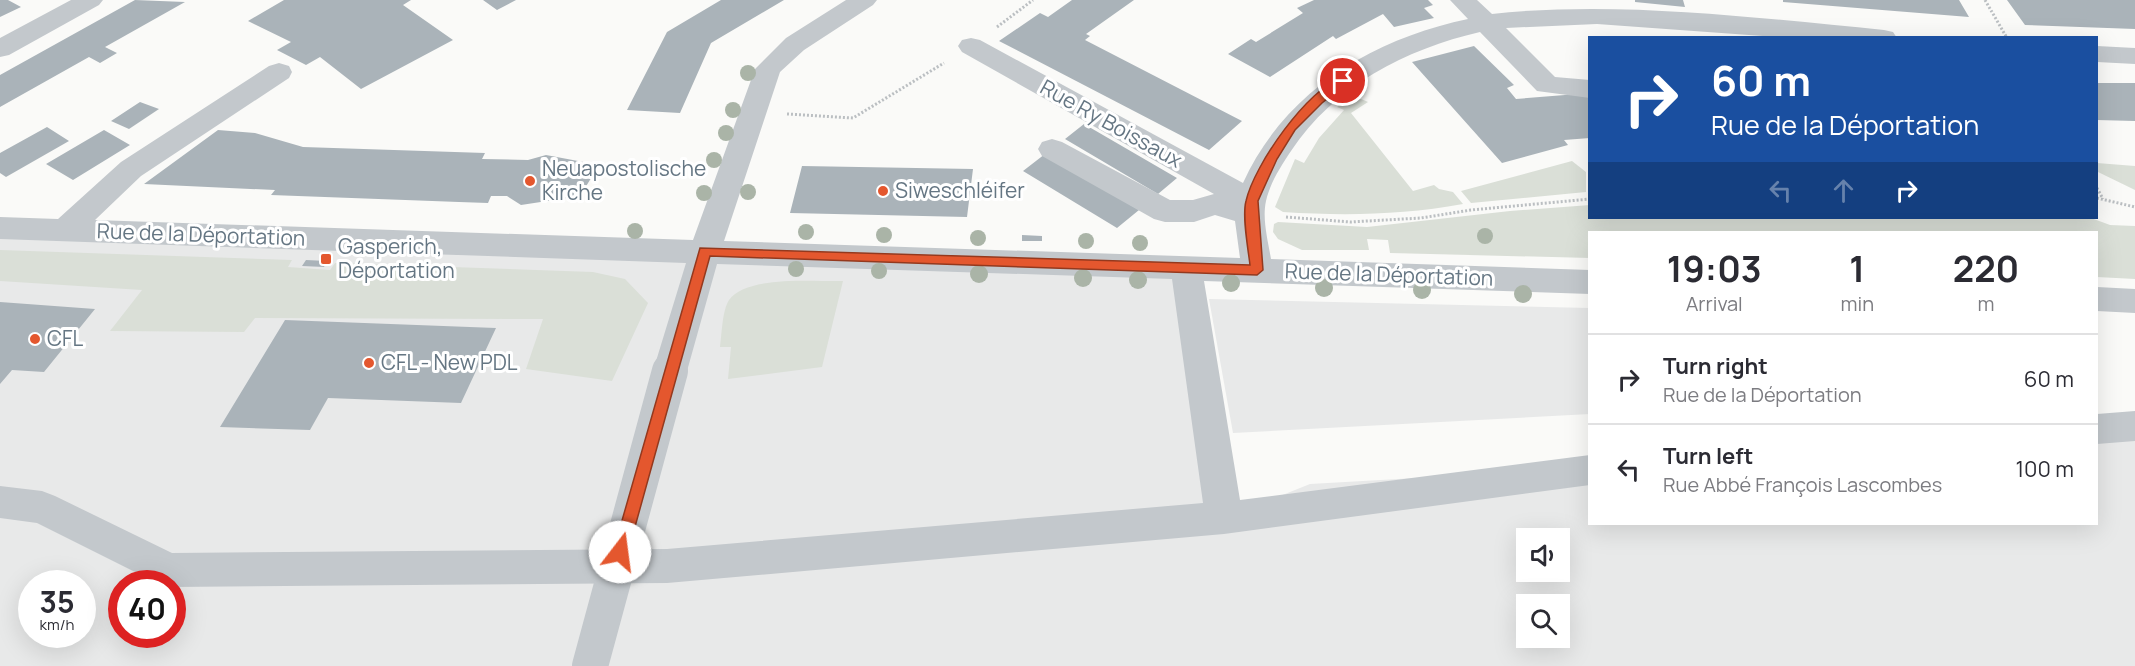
<!DOCTYPE html>
<meta charset="utf-8">
<style>
body{margin:0;font-family:Manrope,sans-serif;background:#f2f2f3;color:#2b2b33;height:100vh;display:flex;flex-direction:column;font-size:22px;white-space:nowrap}
*{box-sizing:border-box;margin:0}
p{font-size:20px;color:#7c7c81}
.icon{flex:none;width:33px;height:33px;fill:none;stroke:currentColor;stroke-width:2;stroke-linecap:round;stroke-linejoin:round}
.map{position:relative;flex:1;overflow:hidden}
.sheet{position:absolute;left:1588px;top:231px;width:510px;height:294px;display:flex;flex-direction:column;background:#fff;border-radius:0px;box-shadow:0 6px 24px #0002}
.sheet>*{flex:none}
.hud{position:absolute;left:1588px;top:36px;width:510px;height:183px;border-radius:0px;box-shadow:0 6px 24px #0002;background:#1a4fa0;color:#fff;overflow:hidden}
.tools{position:absolute;left:1516px;top:528px;display:grid;gap:12px}
.tools a{display:grid;place-items:center;width:54px;height:54px;border-radius:0px;background:#fff;box-shadow:0 6px 24px #0002;font-size:30px}
.speed{position:absolute;left:18px;top:570px;display:flex;gap:12px;font-size:30px;font-weight:700;text-align:center}
.speed>*{display:grid;place-content:center;width:78px;height:78px;border-radius:50%;background:#fff;box-shadow:0 6px 24px #0002;line-height:1}
.speed small{font-size:15px;font-weight:400}
.speed .limit{border:9px solid #d22;background:#fff;color:#111}
.pin{position:absolute;display:grid;place-items:center;width:51px;height:51px;color:#fff;margin:-26px;border:3px solid #fff;border-radius:50%;box-shadow:0 2px 6px #0007}
.me{position:absolute;width:66px;margin:-33px;rotate:15deg;stroke-linejoin:round;filter:drop-shadow(0 0 4px #0008)}
.turn{display:flex;align-items:center;gap:21px;height:126px;padding:0 24px;font-size:27px}
.turn .icon{width:78px;height:78px;stroke-width:2.5}
.turn b{display:block;font-size:42px;line-height:51px}
.lanes{display:flex;align-items:center;height:57px;padding:0 24px;background:#0003;justify-content:center;gap:30px;direction:ltr}
.lanes .off{opacity:.35}
.eta{display:flex;justify-content:space-evenly;align-items:center;height:102px;text-align:center}
.eta b{font-size:36px;font-weight:700;line-height:42px}
ul{padding:0;list-style:none}
li{display:flex;align-items:center;gap:18px;height:90px;padding:0 24px;border-top:2px solid #e1e1e2}
li div{flex:1}
li b{display:block;font-size:22px}
li em{font-style:normal}
.map>svg:first-child{display:block}
.built{fill:#e8e9e9;fill-rule:evenodd}
.green{fill:#dadfd7}
.building{fill:#aab3b9}
.lines{fill:none;stroke-linecap:round;stroke-linejoin:round}
.path{stroke:#bbbfc2;stroke-width:3;stroke-dasharray:2 2;stroke-linecap:butt}
.minor{fill:#c3c8cc;fill-rule:evenodd}
.minor-bridge{stroke:#c3c8cc;stroke-width:36}
.tree{fill:#aab4a7}
.route{fill:#e4572e;stroke:#94391e;stroke-width:1.5}
.poi-dot{fill:#e4572e;stroke:#fff;stroke-width:2}
.labels{text-anchor:middle;stroke-width:6;stroke-linejoin:round;paint-order:stroke}
.street-label{font-size:21px;fill:#657683;stroke:#fff}
.poi-label{font-size:21px;fill:#657683;stroke:#fff;text-anchor:start}
</style>
<div class="map">
<svg width="2135" height="666" viewBox="0 0 2135 666">
<rect width="100%" height="100%" fill="#fafaf8"/>
<path class="built" d="M0,228L1186,268L1225,518L1310,484L1590,468V524H2097V438L2135,436V666H0ZM1527,538H1560V572H1527ZM32,584H82V634H32ZM122,584H172V634H122ZM1527,604H1560V638H1527Z
M1209,299L1590,308V414L1233,433Z"/>
<path class="green" d="M1350,94L1368,102L1351,113L1413,191L1434,185L1439,189L1453,192L1463,204C1402,215 1345,216 1283,212L1275,207L1295,159L1304,163L1319,138L1344,110L1337,107Z
M1572,161L1586,172V192L1471,203L1461,191Z
M2097,163L2135,166V190L2098,172Z
M1590,205V218H2091L2110,225L2135,226V279L2097,277V232H1590V258L1390,253L1388,240L1367,239L1369,250H1302L1278,239L1273,232L1274,224L1278,222L1367,227L1510,211Z
M0,250L292,260L288,267L330,270L335,263L593,272L625,279L648,303L612,381L526,369L543,319L255,318L244,332L110,331L142,290L0,281Z
M843,281L822,367L728,379L731,347H720C722,334 722,311 729,300C747,275 815,282 843,281Z"/>
<path class="building" d="M0,0H8L21,7L0,17Z
M135,0L185,2L105,47L117,53L100,63L89,57L0,107V75Z
M284,0H411L403,5L453,40L361,89L320,57L306,65L277,50L291,42L248,21Z
M483,0H516L497,10Z
M721,0H784L711,43L680,113L627,110L667,32Z
M1072,0H1134L1086,34L1090,36L1085,40L1242,121L1209,150L999,41L1040,13L1048,17Z
M1314,0H1428L1433,5L1424,8L1434,18L1394,27L1383,14L1336,39L1333,36L1270,77L1228,54L1251,39L1256,42L1303,13L1297,8Z
M1635,0H1683L1685,7L1635,2Z
M1783,0H1959L1969,17L1783,2Z
M2007,0H2135V29L2025,25Z
M1474,46L1514,85L1507,88L1516,99L1590,93V138L1564,140L1568,145L1502,163L1412,62Z
M2097,83H2135V121L2097,120Z
M140,102L159,109L129,129L111,121Z
M1084,124L1177,178L1158,194L1065,139Z
M47,127L69,141L6,177L0,173V153Z
M104,130L130,145L73,180L46,164Z
M218,130L255,133L303,147L485,153L482,159L528,160L546,155L594,164L589,173L593,175L580,196L521,205L507,196H491L488,203L459,202L271,195L275,190L144,184Z
M1045,154L1139,210L1117,228L1023,171Z
M802,166L973,169L967,217L790,213Z
M1022,235L1042,236V241H1022Z
M306,260L327,261L324,267L302,266Z
M0,302L95,309L44,372L12,370L0,384Z
M285,320L496,328L461,403L328,398L310,430L220,427Z"/>
<g class="lines">
<path class="path" d="M1985,0L2007,38
M997,27L1033,0
M787,114L853,118L944,63
M2097,188L2103,199
M2097,198L2135,207
M1286,217L1350,222L1421,218L1471,210L1590,199"/>
<path class="minor" d="M71,0H103L99,5L9,55L0,57V38Z
M846,0H877L873,5L804,50L780,72L724,241L1240,258L1235,221L1215,215L1194,222H1165L1154,219L1042,156L1038,149L1042,142L1052,139L1062,142L1170,200H1193L1214,194L962,52L958,46L962,40L971,38L980,40L1243,183C1284,92 1372,39 1468,19L1450,0H1477L1492,14C1617,0 1758,18 1884,30L1893,32L1897,38H1792L1597,24L1506,28L1555,77L1590,80V98L1537,91L1480,32C1406,49 1334,86 1291,151C1281,166 1270,183 1266,201C1262,219 1268,241 1271,259L1590,270V294L1204,281L1240,500L1590,455V485L1224,534L667,583L172,587V584L155,582L37,523L0,518V486L42,491L55,496L172,553L667,549L1203,503L1172,279L717,264L687,371L682,381L670,385L658,381L653,371L686,263L0,239V217L58,219L121,162L269,66L279,63L289,66L292,72L289,78L141,176L95,220L693,240L755,69L786,38Z
M2097,46L2135,48V64L2097,62Z
M2097,287L2135,289V313L2097,311Z
M2135,411V441L2097,444V414Z"/>
<path class="minor-bridge" d="M590,666L670,371"/>
</g>
<g class="tree">
<circle cx="748" cy="73" r="8"/>
<circle cx="733" cy="110" r="8"/>
<circle cx="726" cy="133" r="8"/>
<circle cx="714" cy="160" r="8"/>
<circle cx="748" cy="192" r="8"/>
<circle cx="704" cy="193" r="8"/>
<circle cx="635" cy="231" r="8"/>
<circle cx="806" cy="232" r="8"/>
<circle cx="884" cy="235" r="8"/>
<circle cx="1485" cy="236" r="8"/>
<circle cx="978" cy="238" r="8"/>
<circle cx="1086" cy="241" r="8"/>
<circle cx="1140" cy="243" r="8"/>
<circle cx="796" cy="269" r="8"/>
<circle cx="879" cy="271" r="8"/>
<circle cx="979" cy="274" r="9"/>
<circle cx="1083" cy="278" r="9"/>
<circle cx="1138" cy="280" r="9"/>
<circle cx="1231" cy="283" r="9"/>
<circle cx="1324" cy="288" r="9"/>
<circle cx="1422" cy="290" r="9"/>
<circle cx="1523" cy="294" r="9"/>
</g>
<path class="route" d="M1343,77L1347,78V83L1322,103L1295,130L1277,159L1258,201L1263,270L1257,275L710,256L628,552L626,557H615L613,552L700,248L1250,265C1248,248 1242,216 1246,201C1254,165 1308,88 1343,77Z"/>
<g class="poi-dot">
<circle cx="530" cy="181" r="6"/>
<circle cx="883" cy="191" r="6"/>
<rect x="320" y="253" width="12" height="12" rx="3"/>
<circle cx="35" cy="339" r="6"/>
<circle cx="369" cy="363" r="6"/>
</g>
<g class="labels">
<g class="street-label">
<text transform="translate(1111 124) rotate(29)" y="7">Rue Ry Boissaux</text>
<text transform="translate(201 235) rotate(2)" y="7">Rue de la Déportation</text>
<text transform="translate(1389 275) rotate(2)" y="7">Rue de la Déportation</text>
</g>
<g class="poi-label">
<text x="542" y="176">Neuapostolische<tspan x="542" dy="24">Kirche</tspan></text>
<text x="895" y="198">Siweschléifer</text>
<text x="338" y="254">Gasperich,<tspan x="338" dy="24">Déportation</tspan></text>
<text x="47" y="346">CFL</text>
<text x="381" y="370">CFL - New PDL</text>
</g>
</g>
</svg>
<div class="tools">
<a><svg class="icon" aria-label="sound" viewBox="0 0 24 24"><path d="M4 9h4l5-4v14l-5-4H4zM17 9q2 3 0 6"/></svg></a>
<a><svg class="icon" aria-label="search" viewBox="0 0 24 24"><circle cx="10" cy="10" r="6"/><path d="M15 15l6 6"/></svg></a>
</div>
<div class="speed"><div>35<small>km/h</small></div><div class="limit">40</div></div>
<div class="pin" style="left:1343px;top:81px;background:#d93025"><svg class="icon" aria-label="arrive" viewBox="0 0 24 24"><path d="M6 21V4h12l-3 4 3 4H6"/></svg></div>
<svg class="me" style="left:620px;top:552px" viewBox="-20 -20 40 40"><circle r="19" fill="#fff"/><path d="M0-13L10 11 0 6-10 11z" fill="#e4572e"/></svg>
<div class="hud">
<div class="turn"><svg class="icon" aria-label="right" viewBox="0 0 24 24"><path d="M7 20v-9h11M14 6l5 5-5 5"/></svg><div><b>60 m</b>Rue de la Déportation</div></div>
<div class="lanes"><svg class="icon off" aria-label="left" viewBox="0 0 24 24"><path d="M17 20v-9H6M10 6l-5 5 5 5"/></svg><svg class="icon off" aria-label="ahead" viewBox="0 0 24 24"><path d="M12 20V5M6 11l6-6 6 6"/></svg><svg class="icon" aria-label="right" viewBox="0 0 24 24"><path d="M7 20v-9h11M14 6l5 5-5 5"/></svg></div>
</div>
<section class="sheet">
<div class="eta">
<div><b>19:03</b><p>Arrival</p></div>
<div><b>1</b><p>min</p></div>
<div><b>220</b><p>m</p></div>
</div>
<ul>
<li><svg class="icon" aria-label="right" viewBox="0 0 24 24"><path d="M7 20v-9h11M14 6l5 5-5 5"/></svg><div><b>Turn right</b><p>Rue de la Déportation</p></div><em>60 m</em></li>
<li><svg class="icon" aria-label="left" viewBox="0 0 24 24"><path d="M17 20v-9H6M10 6l-5 5 5 5"/></svg><div><b>Turn left</b><p>Rue Abbé François Lascombes</p></div><em>100 m</em></li>
</ul>
</section>
</div>
